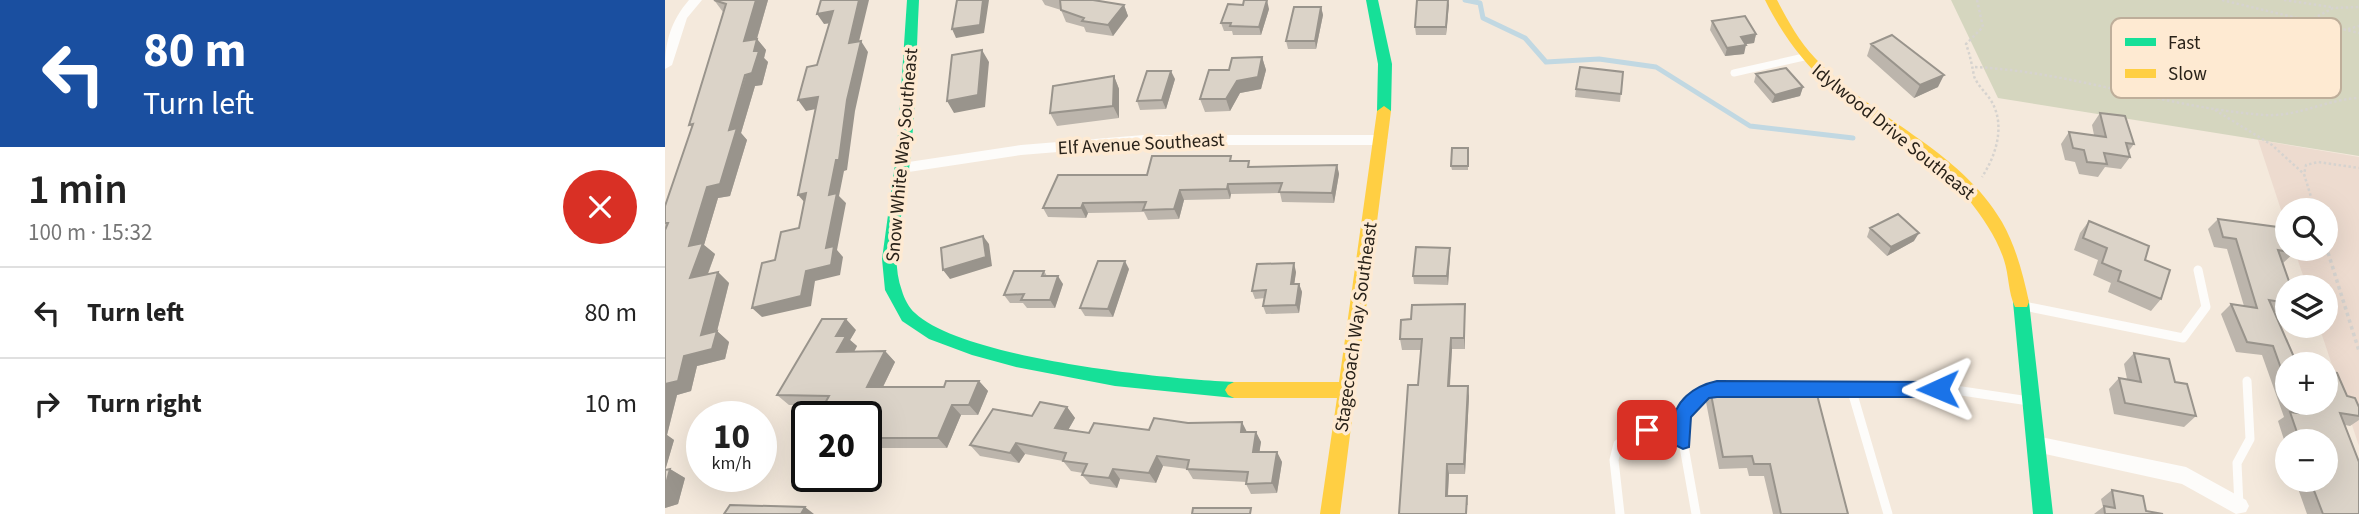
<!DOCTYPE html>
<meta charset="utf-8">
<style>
body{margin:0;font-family:"Source Sans 3",sans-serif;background:#f6f6f6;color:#222;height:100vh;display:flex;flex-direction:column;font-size:26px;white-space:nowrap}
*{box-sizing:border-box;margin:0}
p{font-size:23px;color:#767676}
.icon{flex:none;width:38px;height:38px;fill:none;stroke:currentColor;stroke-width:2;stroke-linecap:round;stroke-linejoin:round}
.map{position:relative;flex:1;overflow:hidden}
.details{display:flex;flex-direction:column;background:#fff;width:665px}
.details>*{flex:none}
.guide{background:#1a4fa0;color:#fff;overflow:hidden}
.buttons{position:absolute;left:1610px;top:198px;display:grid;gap:14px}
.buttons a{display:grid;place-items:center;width:63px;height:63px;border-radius:50%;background:#fff;box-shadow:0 7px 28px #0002;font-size:35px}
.speed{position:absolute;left:21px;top:401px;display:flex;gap:14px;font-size:35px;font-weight:700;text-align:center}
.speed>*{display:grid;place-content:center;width:91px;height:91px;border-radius:50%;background:#fff;box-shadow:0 7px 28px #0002;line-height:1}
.speed small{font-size:18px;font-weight:400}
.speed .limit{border:4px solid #111;border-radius:10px;background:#fff;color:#111}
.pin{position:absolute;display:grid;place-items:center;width:60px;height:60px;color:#fff;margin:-30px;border-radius:14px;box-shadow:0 4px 10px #0006}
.me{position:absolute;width:77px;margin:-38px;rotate:269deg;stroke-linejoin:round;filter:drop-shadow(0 0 5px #0008)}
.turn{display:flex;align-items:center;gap:24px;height:147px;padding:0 28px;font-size:32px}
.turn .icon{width:91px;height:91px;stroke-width:2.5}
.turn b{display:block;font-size:49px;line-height:60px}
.round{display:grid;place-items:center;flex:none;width:74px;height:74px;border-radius:37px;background:#f6f6f6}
.headline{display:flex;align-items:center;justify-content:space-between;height:119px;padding:0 28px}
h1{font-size:42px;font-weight:600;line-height:52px}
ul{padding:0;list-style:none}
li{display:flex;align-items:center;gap:21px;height:91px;padding:0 28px;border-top:2px solid #e0e0e0}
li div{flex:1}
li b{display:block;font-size:26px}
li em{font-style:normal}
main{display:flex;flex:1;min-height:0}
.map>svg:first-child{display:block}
.education{fill:#eddbcf}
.green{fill:#d5d6bf}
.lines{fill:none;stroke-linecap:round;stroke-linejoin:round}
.stream{stroke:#c1d8e2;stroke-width:5}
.path-far1{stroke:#d6d3cf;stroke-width:2.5;stroke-dasharray:2.5 2.5;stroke-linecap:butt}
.path{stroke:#d6d3cf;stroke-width:3.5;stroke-dasharray:3.5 3.5;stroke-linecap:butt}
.lane-far1{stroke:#fdfcfa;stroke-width:7}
.lane{stroke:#fdfcfa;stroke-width:9}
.street{fill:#fdfcfa;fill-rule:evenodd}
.fast{fill:#16e098;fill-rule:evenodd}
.slow{fill:#ffcf43;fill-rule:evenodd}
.wall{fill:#bcb5ac}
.shaded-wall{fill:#99948c}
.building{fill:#dbd3c8;stroke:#99948c;stroke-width:2}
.route{fill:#1a73e8;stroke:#114b97;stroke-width:2}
.labels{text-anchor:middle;stroke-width:7;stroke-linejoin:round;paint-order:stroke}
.street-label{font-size:19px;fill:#292219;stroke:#feead2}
.key{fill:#feead2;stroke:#beae9a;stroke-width:2}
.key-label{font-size:19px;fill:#292219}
</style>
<main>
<section class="details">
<div class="guide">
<div class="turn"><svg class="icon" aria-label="left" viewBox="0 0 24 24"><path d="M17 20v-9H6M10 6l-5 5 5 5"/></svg><div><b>80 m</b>Turn left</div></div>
</div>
<div class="headline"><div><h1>1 min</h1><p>100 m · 15:32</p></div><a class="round" style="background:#d93025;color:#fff"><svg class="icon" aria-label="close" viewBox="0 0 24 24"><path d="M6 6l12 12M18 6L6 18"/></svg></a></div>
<ul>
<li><svg class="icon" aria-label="left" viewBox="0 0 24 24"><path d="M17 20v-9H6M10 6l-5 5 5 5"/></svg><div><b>Turn left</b></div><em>80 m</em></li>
<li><svg class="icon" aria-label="right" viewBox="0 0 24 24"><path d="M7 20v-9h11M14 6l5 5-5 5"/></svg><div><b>Turn right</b></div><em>10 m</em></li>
</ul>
</section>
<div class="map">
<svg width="1694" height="514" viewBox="0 0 1694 514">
<rect width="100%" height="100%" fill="#f4e9dc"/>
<path class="education" d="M1593,140L1694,157V446L1654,326H1661V287H1642L1629,249L1661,248V210H1622V228Z"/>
<path class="green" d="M1286,0H1694V156L1333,98Z"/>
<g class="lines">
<path class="stream" d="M800,0L815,3L818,18L860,38L881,62L934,59L991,67L1085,126L1188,138"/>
<path class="path-far1" d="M1312,0L1318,27L1301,44C1305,55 1307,65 1309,76C1311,83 1320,92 1325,99C1341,123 1332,154 1317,177
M1557,0L1694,33
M1619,0L1666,7
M1644,21L1668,8L1694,7
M1683,29L1694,26
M1310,67C1408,72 1502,108 1600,115C1634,117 1662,99 1694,98
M1550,110L1607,145L1639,174
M1650,210L1639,174L1641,165L1653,162L1694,168"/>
<path class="path" d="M1661,246L1694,351"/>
<path class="lane-far1" d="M1069,73L1139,57"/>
<path class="lane" d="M1359,306L1518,338L1541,307L1533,270
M1140,387L1211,391L1290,390L1364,401
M1186,388L1223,514
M1018,441C1016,413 1026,395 1054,389
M1574,506L1572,463L1585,439L1582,381
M955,514L949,460L953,444C974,428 996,425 1018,441L1031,514"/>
<path class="street" d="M24,0H37L22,18L7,65L0,69C0,41 6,21 24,0Z
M479,135H716L723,140L716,145H479L356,155L237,173L230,168L237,163L356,145Z
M1371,436L1521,467L1581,500L1584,506L1581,512L1571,514L1517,484L1371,452L1365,450L1362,444L1365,438Z"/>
<path class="fast" d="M242,0H254C251,56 251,113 244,170C240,207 223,253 237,291C239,298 244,308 250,313C299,359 500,379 569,382L575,385L578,390L575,395L569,398L450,386L351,367L307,355L264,339L237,321L220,290L217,259L232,149Z
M701,0H713L727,64L726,111L719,116L712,111L713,64Z
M1356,295L1362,297L1364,302L1388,514H1368L1348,302L1350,297Z"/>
<path class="slow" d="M1100,0H1112C1123,21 1134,41 1150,58C1206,118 1295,149 1337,222C1351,247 1358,274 1364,302L1362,307H1350C1343,292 1344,275 1339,260C1332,238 1318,218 1304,200C1283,174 1253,154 1227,135C1170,94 1132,64 1100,0Z
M719,106L726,111L675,514H655L672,398H569L563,395L560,390L563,385L569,382H674L712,111Z"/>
</g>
<path class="wall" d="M49,0H103L92,39L101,50L99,58L103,62L97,85L90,86L76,133L82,140L65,196L53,198L39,245L50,254L43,274L53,272L64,283L52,331L64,342L60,359L32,366L26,391L12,395L2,435L9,440L0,470L5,469L20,478L13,504L0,508V206L27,127L24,125L58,12Z
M377,0H434V2L459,5L463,16L448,36L421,32L419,27L401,22L396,10L380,5Z
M752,0H783L781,35H751L750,27Z
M656,7L658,15L651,49H623L621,41Z
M604,9L596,35H568L567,31H559L556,23Z
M1047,21L1091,34L1089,43L1080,44L1079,54L1060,56L1045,30Z
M1206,44L1273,87L1249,98L1202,56Z
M597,57L601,70L596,89L575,93L565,111L540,112L535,99L564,70Z
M958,72L955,102L910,97L911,89Z
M1091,74L1138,87L1135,96L1107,103L1089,82Z
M449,76L454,89V118L392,126L385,113Z
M510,79L501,109L475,110L472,101Z
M1435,113L1469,144L1463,152L1465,157L1456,169L1440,167L1433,177L1414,174L1410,162L1400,160L1396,144L1404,132L1429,135L1427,125Z
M803,148V170H787L786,166Z
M568,161L586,167L672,165L674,174L669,203L617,202L615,193L566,194L565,199L519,200L514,219L483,220L479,212L423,213L421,218L383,217L378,208Z
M1553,219L1629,253L1618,263L1622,287V314L1621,315L1610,312L1622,364V402H1661L1682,396L1694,407V420L1685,426L1680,425L1694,514H1642L1630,480H1661V441H1622V449L1613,421L1619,417L1597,355L1571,352L1556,314L1566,304L1579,306L1562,249L1549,247L1543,229Z
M1424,221L1480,260L1496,299L1486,311L1443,292L1446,283L1428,275L1433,260L1409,250L1415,233Z
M1205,228L1249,241L1222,256L1202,237Z
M785,248V256L783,285L749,284L748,276Z
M464,269L448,317L420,316L415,308Z
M379,271L382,276L398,284L390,308H362L358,303H345L339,295Z
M631,272L629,284H634L637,292L634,313L601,314L598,306L600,298L590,299L587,291Z
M800,304V349H787L785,386L804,396L800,474H784L783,496H802L803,505L734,514L753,385L756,350H737L735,339L746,319Z
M191,330L185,340L192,346L189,352L220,351L230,362L218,387H279L314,381L323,391L313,415H296L282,448H206L201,444V416L159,406L124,405L112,395Z
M1469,353L1510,382L1531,416L1519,427L1449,414L1444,389L1454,378L1462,379L1459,364Z
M1045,389L1183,514H1108L1099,476H1084L1082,468L1054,469L1041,402Z
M402,407L410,418L403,430L424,433L484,430L591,432L596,442L594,452H612L617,462L612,493L586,494L581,484L582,482L528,479L522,469L498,466L491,483L455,479L452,488L425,484L417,475L418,473L406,471L398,461L360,454L354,463L315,456L305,445L367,416Z
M1447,490L1481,511L1498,514H1429L1438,507L1436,499Z"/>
<path class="shaded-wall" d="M91,0H103L88,52L79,41Z
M194,0H204L191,54L184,43Z
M318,0H324L319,33L291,38L287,29Z
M602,0L604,9L596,35L594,27Z
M783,0L784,5L781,35V27Z
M459,5L463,16L448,36L443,25Z
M656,7L658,15L651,49L650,41Z
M168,11L176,22L159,24L152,14Z
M1091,34L1089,43L1074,45L1076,37Z
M92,39L101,50L99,58L103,62L97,85L90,86L76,133L82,140L65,196L53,198L39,245L50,254L37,289L25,278L24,246L42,187L64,130Z
M196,41L203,52L190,111L182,170L179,171L174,196L181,203L172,250L178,257L175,275L150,281L146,306L97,317L87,308L141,271L161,248L164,195L182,100Z
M1081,45L1079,54L1060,56L1062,48Z
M317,50L324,62L320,107L289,113L282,101Z
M597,57L601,70L596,89L575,93L565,111L561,99L572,81Z
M506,71L510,79L501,109L497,100Z
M1279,75L1273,87L1249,98L1255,85Z
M449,76L454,89V118L448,106Z
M1138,87L1135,96L1107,103L1110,95Z
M153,97L161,107L141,111L133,100Z
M672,165L674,174L669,203L667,193Z
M563,184L566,194L565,199L562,189Z
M515,190L519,200L514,219L509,209Z
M141,193L142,205L133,195Z
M418,203L423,213L421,218L416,208Z
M1254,233L1249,241L1222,256L1226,247Z
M318,236L324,244L327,266L285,279L278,270Z
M785,248V256L783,285L782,276Z
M460,261L464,269L448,317L443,309Z
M629,263L631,272L628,293L626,284Z
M53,272L64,283L52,331L64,342L60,359L32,366L26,391L12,395L2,435L9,440L0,471V384L19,356L36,335Z
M393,276L398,284L390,308L385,300Z
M634,284L637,292L634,313L631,305Z
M800,304V349L799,338Z
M181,319L191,330L185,340L192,346L183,363L172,352L171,336Z
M786,338L787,349L784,396L783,386Z
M220,351L230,362L213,397L202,387Z
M314,381L323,391L313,415L304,405Z
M803,386L804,396L800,474L799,464Z
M287,405L296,415L282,448L273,438Z
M402,407L410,418L398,439L390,428Z
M577,422L582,432H576Z
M591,432L596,442L593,462L588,452Z
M351,443L360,454L354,463L345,453Z
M612,452L617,462L612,493L607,483Z
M492,456L498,466L491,483L484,473Z
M782,464L784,474L782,505L781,496Z
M5,469L20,478L13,504L0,508V488Z
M448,469L455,479L452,488L444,478Z
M140,507L149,514H136Z"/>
<path class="building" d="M49,0H91L79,41L92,39L89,51H94L87,73L80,75L64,130L72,128L55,184L42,187L24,246L38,243L25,278L53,272L36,335L52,331L47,349L19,356L13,381L0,384V230L3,223H0V206L28,124L24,125L61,4Z
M156,0H194L184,43L196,41L182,100L174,160H171L164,195L172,193L161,248L169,246L166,265L141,271L136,296L87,308L97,263L110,260L116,232L134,228L141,193L133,195L153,97L133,100L142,67L152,65L168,11L152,14Z
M292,0H318L315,25L287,29Z
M395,0H428L459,5L443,25L417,21L419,18L396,10Z
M579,0H602L594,27L565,26L566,23H556L563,4L578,5Z
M752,0H783L781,27H750Z
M629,7H656L650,41H621Z
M1080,16L1091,34L1076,37L1081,45L1062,48L1047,21Z
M1227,35L1279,75L1255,85L1206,44Z
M317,50L313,95L282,101L287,55Z
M597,57L593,77L572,81L561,99H535L544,70H564L567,58Z
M915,67L958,72L956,94L911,89Z
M1121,68L1138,87L1110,95L1091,74Z
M482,71H506L497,100L472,101Z
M449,76L448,106L385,113L388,86Z
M1435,113L1460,116L1469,144L1461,143L1465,157L1439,153L1442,164L1422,162L1419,150L1408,148L1404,132L1441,137Z
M787,148H803V166H786Z
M487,156H566L565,161H584L583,167L672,165L667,193L614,192L617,183L563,184L562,189L515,190L509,209L478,210L481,202L418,203L416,208H378L393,175H482Z
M1233,214L1254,233L1226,247L1205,228Z
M1553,219L1620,228L1622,233V248H1628L1629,253L1613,250L1626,287H1622V303L1604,300L1632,364H1622V385L1608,346L1582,342L1566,304L1592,308L1571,239L1558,237Z
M1424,221L1484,246L1480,260L1505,270L1496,299L1453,281L1456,271L1437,263L1442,248L1418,238Z
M318,236L321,257L278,270L276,248Z
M751,247L785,248L782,276H748Z
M433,261H460L443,309L415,308Z
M629,263L626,284H634L631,305L598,306L601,290L587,291L592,264Z
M349,271H379L377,276H393L385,300H356L359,294L339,295Z
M800,304L799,338H786L783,386H803L799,464H782L781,496H802L801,514H734L743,385H753L757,339H735L736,320L746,319L747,305Z
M157,319H181L171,336H181L172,352L220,351L202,387H279L281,381H314L304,405H287L273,438H201V426L206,417L153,416L164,396L112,395Z
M1469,353L1504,359L1510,382L1522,384L1531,416L1460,403L1454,378L1476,382Z
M1661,371L1672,373L1682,396L1690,398L1694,407V416L1675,413L1694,462V514H1658L1645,480H1661V441H1635L1625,412L1633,413L1629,402H1661Z
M1150,387L1183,514H1116L1105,464H1089L1087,456L1058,457L1045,389Z
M375,402L402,407L390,428L424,433L429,423L484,430L489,418L523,423L577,422L576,432H591L588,452H612L607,483L581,484L583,472L522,469L524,460L492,456L484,473L448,469L444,478L417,475L422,464L398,461L401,453L351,443L345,453L305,445L328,409L367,416Z
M5,469L0,488V470Z
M1447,490L1478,496L1481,511L1498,514H1440L1439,506L1450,508Z
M65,505L140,507L136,514H59Z
M528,508H586L585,514H527Z"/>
<path class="route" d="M1052,381L1273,382L1282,389L1273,397H1052L1044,398L1026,417L1024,447L1018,449L998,439L975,435L973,430L975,424L982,421L1008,426C1008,401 1029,386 1052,381Z"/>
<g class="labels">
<g class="street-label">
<text transform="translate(1229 131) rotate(39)" y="7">Idylwood Drive Southeast</text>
<text transform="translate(476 143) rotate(-3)" y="7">Elf Avenue Southeast</text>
<text transform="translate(236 155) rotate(-85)" y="7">Snow White Way Southeast</text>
<text transform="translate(690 327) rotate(-82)" y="7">Stagecoach Way Southeast</text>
</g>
</g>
<rect x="1446" y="18" width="230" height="80" rx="10" class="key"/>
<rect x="1460" y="38" width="31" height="8" fill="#16e098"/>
<rect x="1460" y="69" width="31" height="9" fill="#ffcf43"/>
<g class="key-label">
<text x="1503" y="49">Fast</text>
<text x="1503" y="80">Slow</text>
</g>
</svg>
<div class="buttons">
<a><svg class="icon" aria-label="search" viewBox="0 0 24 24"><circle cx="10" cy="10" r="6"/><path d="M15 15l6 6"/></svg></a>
<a><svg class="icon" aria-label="layers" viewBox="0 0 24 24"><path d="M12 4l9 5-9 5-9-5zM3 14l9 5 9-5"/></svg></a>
<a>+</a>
<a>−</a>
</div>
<div class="speed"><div>10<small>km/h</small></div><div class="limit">20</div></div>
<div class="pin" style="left:982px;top:430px;background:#d93025"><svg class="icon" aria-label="arrive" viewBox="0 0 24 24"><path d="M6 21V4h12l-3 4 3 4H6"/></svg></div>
<svg class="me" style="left:1273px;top:389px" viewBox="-20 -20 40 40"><path d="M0-17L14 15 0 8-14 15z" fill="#1a73e8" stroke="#fff" stroke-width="4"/></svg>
</div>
</main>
